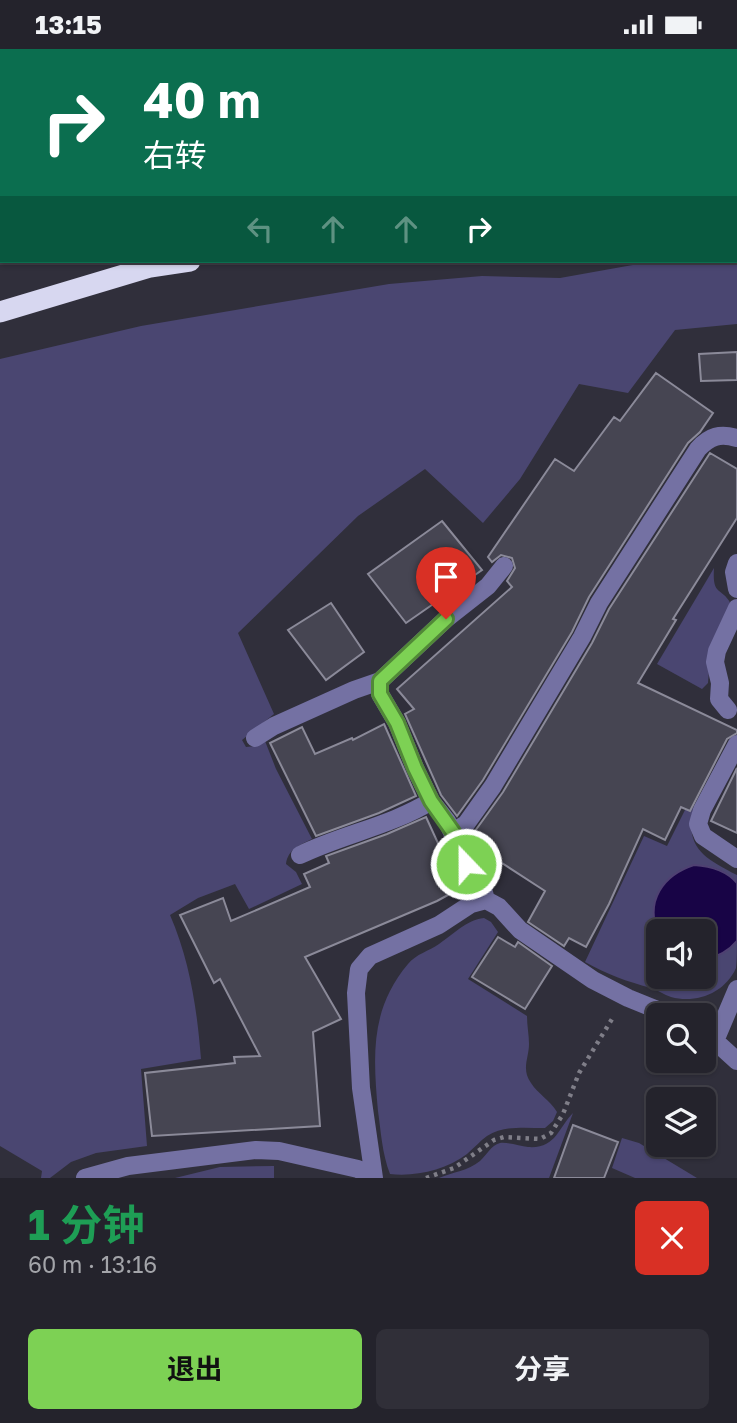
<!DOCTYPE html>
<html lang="zh">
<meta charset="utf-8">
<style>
body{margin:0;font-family:"Golos Text","Noto Sans SC",sans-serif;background:#302f38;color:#f1f3f6;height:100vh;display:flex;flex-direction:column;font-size:26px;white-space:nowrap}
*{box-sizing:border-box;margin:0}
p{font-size:23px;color:#a3a4a9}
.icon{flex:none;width:38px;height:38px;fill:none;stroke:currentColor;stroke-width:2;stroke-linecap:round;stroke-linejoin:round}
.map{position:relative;height:1129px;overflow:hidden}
.panel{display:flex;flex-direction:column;background:#24232c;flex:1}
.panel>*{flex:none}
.banner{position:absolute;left:0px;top:0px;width:738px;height:214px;box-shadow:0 2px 5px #0004,0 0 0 2px #414048;background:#0b6e4f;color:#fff;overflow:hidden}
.tools{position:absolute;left:646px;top:870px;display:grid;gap:14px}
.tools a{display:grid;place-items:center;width:70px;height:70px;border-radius:10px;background:#24232c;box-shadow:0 2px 5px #0004,0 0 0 2px #414048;font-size:35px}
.pin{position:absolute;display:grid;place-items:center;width:60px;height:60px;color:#fff;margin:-72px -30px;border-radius:50% 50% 50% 0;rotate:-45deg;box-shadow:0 0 7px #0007}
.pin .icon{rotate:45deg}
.me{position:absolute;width:77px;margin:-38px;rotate:338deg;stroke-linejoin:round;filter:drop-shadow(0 0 5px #0008)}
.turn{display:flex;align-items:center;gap:24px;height:147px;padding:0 28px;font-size:32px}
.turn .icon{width:91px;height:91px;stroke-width:2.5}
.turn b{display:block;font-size:49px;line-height:60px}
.lanes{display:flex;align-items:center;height:66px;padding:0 28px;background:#0003;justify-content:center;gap:35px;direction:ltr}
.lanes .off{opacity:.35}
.round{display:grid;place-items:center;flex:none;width:74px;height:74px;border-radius:10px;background:#302f38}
.headline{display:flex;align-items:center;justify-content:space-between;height:119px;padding:0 28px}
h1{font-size:42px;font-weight:700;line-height:52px;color:#1e9e55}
.action{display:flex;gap:14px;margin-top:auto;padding:14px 28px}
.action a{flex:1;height:80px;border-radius:10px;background:#7dd154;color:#111;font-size:28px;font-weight:700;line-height:80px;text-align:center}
.action a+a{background:#302f38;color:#f1f3f6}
.status{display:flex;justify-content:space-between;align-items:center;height:49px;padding:0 35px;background:#24232c;direction:ltr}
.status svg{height:19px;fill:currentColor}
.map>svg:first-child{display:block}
.green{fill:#4a4671}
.water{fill:#180446;stroke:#4f4172;stroke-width:2}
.building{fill:#464552;stroke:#8b8a99;stroke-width:2}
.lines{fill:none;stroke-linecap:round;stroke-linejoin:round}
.path{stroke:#7f7e88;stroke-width:4.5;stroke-dasharray:3.5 5;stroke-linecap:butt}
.minor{stroke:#7471a3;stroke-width:18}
.highway{stroke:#d7d7f0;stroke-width:21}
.route-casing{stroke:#518837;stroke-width:18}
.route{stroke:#7dd154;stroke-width:12}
</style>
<div class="status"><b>13:15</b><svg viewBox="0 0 49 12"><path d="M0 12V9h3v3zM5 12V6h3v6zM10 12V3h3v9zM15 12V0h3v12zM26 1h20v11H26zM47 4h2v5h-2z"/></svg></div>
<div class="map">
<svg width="737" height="1129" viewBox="0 0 737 1129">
<rect width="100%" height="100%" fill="#302f3b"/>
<path class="green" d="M0,0H594L595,2H2V93Z
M737,201V275L675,281L628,344L579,335L520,430L483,474L425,420L358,467L238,584L274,665L242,691L246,698L256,697L265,692L276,720L312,790C300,796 288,800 286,815L296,823L302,835L249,860L235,835L198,849L170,866C190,912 197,960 201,1010L141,1020L147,1097L96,1104L71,1113L50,1129H41L42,1122L0,1097V310L141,277L389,235L482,227L560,229L655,212H737Z
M714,519C712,549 722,536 732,557L710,609L708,634L702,640L657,615Z
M687,757L693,759C685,799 704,809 737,826V834C722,816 701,814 680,821L654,874L658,884V928H704V911C718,908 728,903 737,892C737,900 737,912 736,919C725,944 696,955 671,948C664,946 658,941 651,939C626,932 608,926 585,913L644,787L667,797Z
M484,869L491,873L498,883L468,930L527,967C527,977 529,986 529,995C529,1009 521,1020 531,1034C538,1045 550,1051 557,1063L553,1072L545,1079C526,1079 504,1076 487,1087C480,1092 474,1099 467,1105C446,1121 415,1128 390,1125C382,1104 381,1083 378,1062C373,1007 370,960 408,915C416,905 429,902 439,895C454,885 466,871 484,869Z
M573,1064L549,1129H439C453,1123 468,1122 480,1112C486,1107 491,1096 500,1094C508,1093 520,1097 528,1098C556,1100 558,1079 573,1064Z
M622,1089L639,1094L697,1129H635L612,1119Z
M274,1117V1129H175L220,1118Z"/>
<path class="water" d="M694,816C711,817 726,821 737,834V892C728,903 718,908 704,911V882H658V884C645,852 663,826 694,816Z"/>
<path class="building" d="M737,303V331L701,332L699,305Z
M656,324L713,364L700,383L688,394L589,548L572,583L483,731L457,767L441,746L405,665L414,660L397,640L512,538L507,532L515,519L512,509L501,506L492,513L488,508L555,410L574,422L614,368L620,372Z
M710,404L737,420V469L673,570L676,571L638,634L737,681V684L727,690L690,762L681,758L665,791L643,780L609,855L586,898L569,889L564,897L528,873L545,842L468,792L467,788L475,782L503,743L592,594L609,560Z
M442,472L482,521L406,574L368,525Z
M331,554L364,603L326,631L288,581Z
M384,675L416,747L379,764L316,787L270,694L302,678L315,705L352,689L353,691Z
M737,719V784L711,772Z
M426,768L459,840L437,852L305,908L341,970L313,983L320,1077L152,1087L145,1024L235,1014L234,1008L260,1007L220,930L214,934L180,866L223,849L231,872L310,838L304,825L329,814L326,807L387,785Z
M498,888L515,898L518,893L552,917L525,960L472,928Z
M573,1076L618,1093L604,1129H554Z"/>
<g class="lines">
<path class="path" d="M426,1129L454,1119L494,1091L504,1088L540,1090L551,1084L563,1065L579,1024L612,970"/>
<path class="minor" d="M737,514L734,523L737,540
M728,661L719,650L720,634L715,613L717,602L737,559
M255,689L274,677L354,641L380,632
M737,695L702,761L698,775L703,787L737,810
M453,783L466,775L493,737L582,588L599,554L698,400C710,387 720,384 737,389
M300,806C343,785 391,777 431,752
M486,851L482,836L466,815L447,772L431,752L415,719L397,674L380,645V632L446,570L488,537L504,517
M704,985L715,992L737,1012
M715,992L737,940
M85,1129L128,1117L256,1101L279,1102L358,1120L374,1129
M374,1129L361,1039L356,944L359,920L370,907L439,876L471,855L486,851L499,858L520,881L593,931L628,949L670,966"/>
<path class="highway" d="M0,121H2
M0,158H2
M0,187H2
M0,263L150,218L190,212"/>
</g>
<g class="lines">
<defs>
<path id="route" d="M446,570L380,632V645L397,674L415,719L431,752L453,783L457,798L466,815"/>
</defs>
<use href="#route" class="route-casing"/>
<use href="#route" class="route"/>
</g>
</svg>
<div class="tools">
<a><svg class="icon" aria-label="sound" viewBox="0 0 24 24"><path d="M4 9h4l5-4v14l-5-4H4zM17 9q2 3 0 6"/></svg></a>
<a><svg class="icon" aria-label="search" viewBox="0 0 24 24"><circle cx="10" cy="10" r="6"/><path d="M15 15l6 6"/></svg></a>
<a><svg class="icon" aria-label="layers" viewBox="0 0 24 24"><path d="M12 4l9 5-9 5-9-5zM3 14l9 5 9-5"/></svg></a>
</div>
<div class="pin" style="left:446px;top:570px;background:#d93025"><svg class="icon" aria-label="arrive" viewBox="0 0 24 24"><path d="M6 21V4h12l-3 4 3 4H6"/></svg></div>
<svg class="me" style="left:466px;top:815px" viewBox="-20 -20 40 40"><circle r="17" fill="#7dd154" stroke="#fff" stroke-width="3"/><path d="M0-11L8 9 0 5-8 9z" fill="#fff"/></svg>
<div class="banner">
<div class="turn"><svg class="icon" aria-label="right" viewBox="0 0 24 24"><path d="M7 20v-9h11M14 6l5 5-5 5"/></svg><div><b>40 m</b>右转</div></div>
<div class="lanes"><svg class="icon off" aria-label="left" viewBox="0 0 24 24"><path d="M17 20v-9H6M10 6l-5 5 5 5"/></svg><svg class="icon off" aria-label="ahead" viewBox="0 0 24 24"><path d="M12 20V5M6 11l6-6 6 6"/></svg><svg class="icon off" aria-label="ahead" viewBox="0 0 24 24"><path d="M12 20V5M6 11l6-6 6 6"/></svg><svg class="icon" aria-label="right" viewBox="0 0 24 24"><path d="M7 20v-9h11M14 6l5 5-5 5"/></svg></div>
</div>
</div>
<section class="panel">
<div class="headline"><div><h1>1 分钟</h1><p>60 m · 13:16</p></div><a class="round" style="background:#d93025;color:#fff"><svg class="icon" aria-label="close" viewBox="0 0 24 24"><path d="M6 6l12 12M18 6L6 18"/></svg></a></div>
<div class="action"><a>退出</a><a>分享</a></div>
</section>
